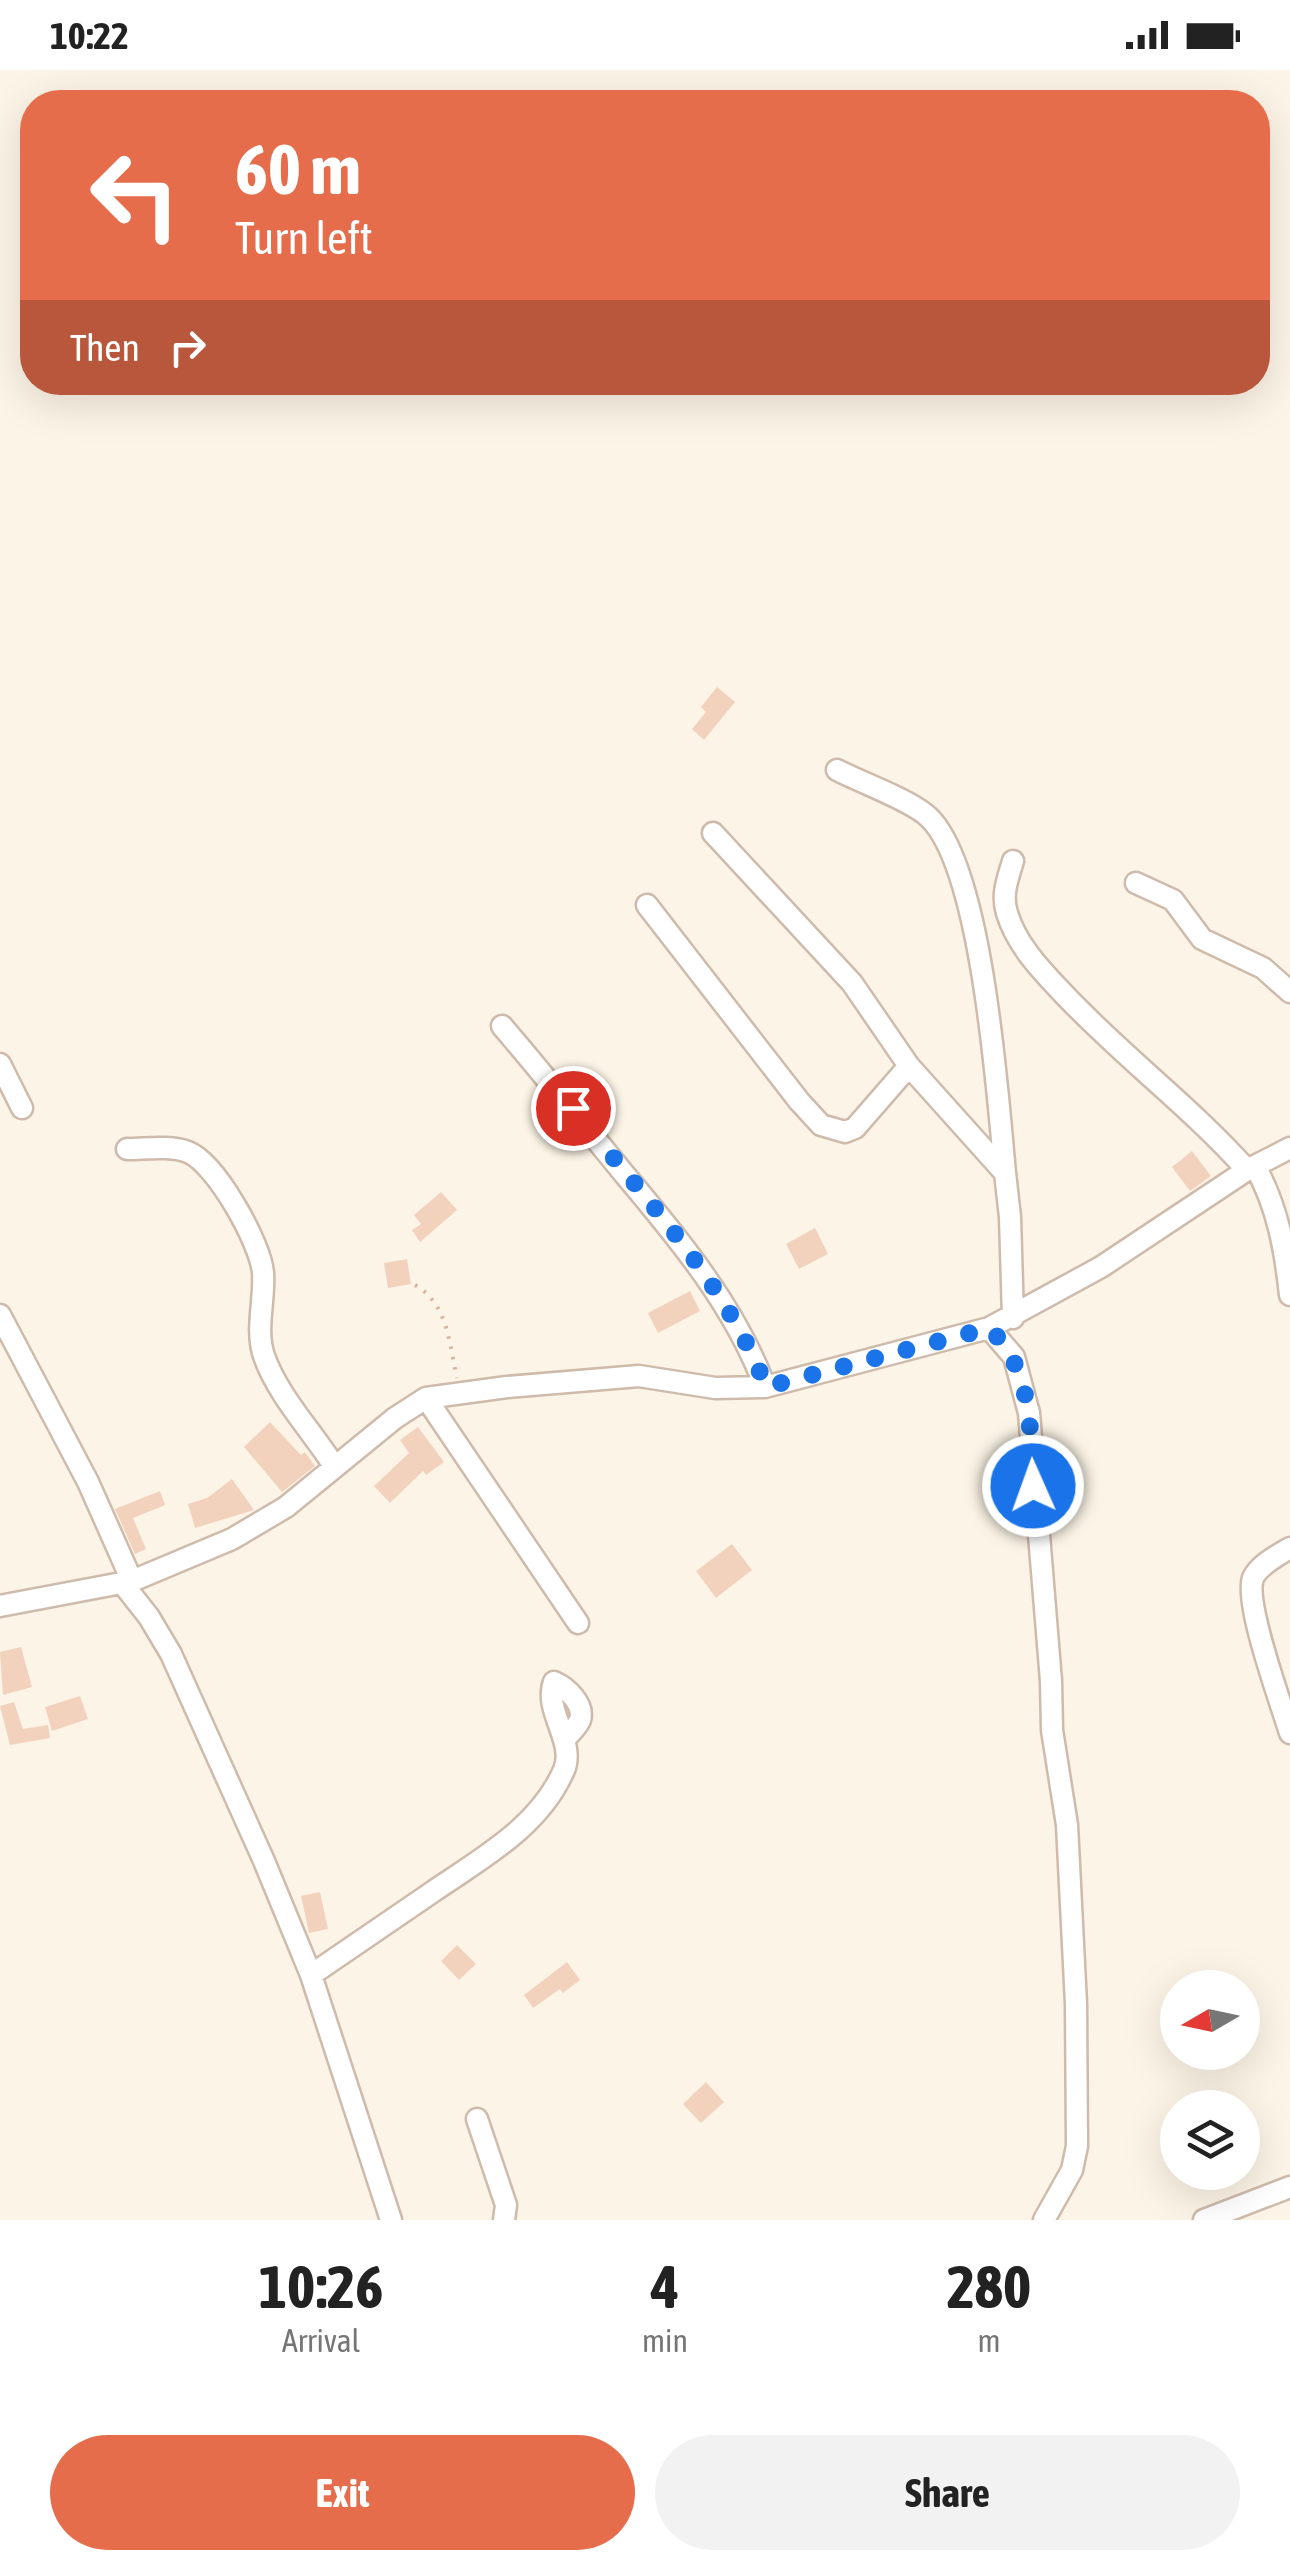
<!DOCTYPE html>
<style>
body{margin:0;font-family:"Asap Condensed",sans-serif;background:#f2f2f2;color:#222;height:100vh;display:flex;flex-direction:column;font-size:38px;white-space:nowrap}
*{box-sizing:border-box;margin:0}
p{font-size:32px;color:#767676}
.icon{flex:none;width:55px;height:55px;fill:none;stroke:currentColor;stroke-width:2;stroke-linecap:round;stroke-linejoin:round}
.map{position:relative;height:2150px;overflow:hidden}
.details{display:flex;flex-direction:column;background:#fff;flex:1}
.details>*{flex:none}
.top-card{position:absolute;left:20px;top:20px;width:1250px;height:305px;border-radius:40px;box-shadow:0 10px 40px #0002;background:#e66d4b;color:#fff;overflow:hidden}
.needle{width:65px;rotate:261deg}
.controls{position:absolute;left:1160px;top:1900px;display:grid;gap:20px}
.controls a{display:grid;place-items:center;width:100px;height:100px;border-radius:50%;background:#fff;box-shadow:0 10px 40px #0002;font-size:50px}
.pin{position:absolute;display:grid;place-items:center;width:85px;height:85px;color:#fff;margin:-42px;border:5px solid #fff;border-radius:50%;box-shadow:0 2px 10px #0007}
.me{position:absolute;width:110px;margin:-55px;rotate:358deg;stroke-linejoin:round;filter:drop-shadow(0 0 8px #0008)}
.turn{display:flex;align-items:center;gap:35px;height:210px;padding:0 50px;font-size:45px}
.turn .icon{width:130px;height:130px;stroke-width:2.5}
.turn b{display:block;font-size:70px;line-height:85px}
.then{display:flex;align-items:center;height:95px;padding:0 50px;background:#0003;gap:20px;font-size:38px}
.eta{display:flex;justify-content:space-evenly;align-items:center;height:170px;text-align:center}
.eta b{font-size:60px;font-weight:700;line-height:70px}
.button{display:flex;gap:20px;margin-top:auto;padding:20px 50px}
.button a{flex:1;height:115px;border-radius:60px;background:#e66d4b;color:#fff;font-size:40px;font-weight:700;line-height:115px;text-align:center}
.button a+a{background:#f2f2f2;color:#222}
.status{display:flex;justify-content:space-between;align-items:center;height:70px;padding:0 50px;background:#fff;direction:ltr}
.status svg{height:28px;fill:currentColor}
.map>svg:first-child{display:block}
.building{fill:#f2d2bd}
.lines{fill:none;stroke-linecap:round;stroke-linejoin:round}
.street-casing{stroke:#cebbac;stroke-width:25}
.path{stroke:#d7b5a0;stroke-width:4;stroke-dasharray:2.5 8;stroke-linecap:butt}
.street{stroke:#fff;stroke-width:20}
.route{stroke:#1a73e8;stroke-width:18;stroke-dasharray:0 32.4}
</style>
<div class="status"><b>10:22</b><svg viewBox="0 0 49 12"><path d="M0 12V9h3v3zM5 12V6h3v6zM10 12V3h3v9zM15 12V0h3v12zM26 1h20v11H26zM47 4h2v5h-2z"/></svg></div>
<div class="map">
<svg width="1290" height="2150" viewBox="0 0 1290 2150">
<rect width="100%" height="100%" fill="#fcf4e6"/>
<path class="building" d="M717,617L735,632L704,670L692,659L706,642L701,637Z
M1192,1081L1211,1106L1190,1121L1172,1097Z
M441,1122L457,1140L420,1172L412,1160L421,1154L414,1145Z
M815,1158L828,1184L799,1199L786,1174Z
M407,1189L411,1214L388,1218L384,1193Z
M690,1221L700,1241L658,1263L648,1243Z
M270,1352L301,1385L305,1382L315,1396L282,1422L244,1377Z
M418,1357L444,1392L426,1405L423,1401L390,1433L374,1416L409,1383L400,1370Z
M232,1409L254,1440L195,1458L188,1434L207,1428Z
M160,1421L165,1435L133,1448L146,1479L135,1484L115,1439Z
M732,1474L752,1500L716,1528L696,1501Z
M21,1577L32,1617L3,1625L0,1582Z
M80,1626L88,1649L52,1661L45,1637Z
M14,1632L23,1659L48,1655L50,1668L10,1675L0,1636Z
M320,1822L328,1859L309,1863L301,1826Z
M457,1875L476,1894L459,1910L441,1891Z
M567,1892L580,1910L563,1923L560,1919L533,1938L524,1925Z
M706,2012L724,2032L701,2053L683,2034Z"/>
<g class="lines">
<defs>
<path id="street" d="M837,700C862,713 905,728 925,744C982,788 998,1029 1005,1103
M713,763L852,913L909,996L1005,1103L1010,1147L1013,1248
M1013,791C1008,808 1001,825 1007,843C1016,873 1038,897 1059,919C1118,983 1189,1035 1247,1100
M1136,813L1173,830L1202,869L1263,898L1290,922
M647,835L799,1031L821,1055L845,1062L855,1058L909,996
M502,956C544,1005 584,1055 625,1105C679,1169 736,1238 765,1317
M0,994L22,1038
M127,1079C146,1079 170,1075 188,1082C216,1093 261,1174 263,1203C265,1230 255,1260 264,1286C278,1326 312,1361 334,1396
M1255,1096C1278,1138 1285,1179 1290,1225
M0,1245L88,1412L132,1511
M989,1258L1014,1287L1029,1343L1051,1611L1052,1660L1067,1755L1076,1934L1077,2076L1072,2100L1044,2150
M426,1328L578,1553
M1290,1478C1278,1485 1259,1495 1253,1508C1244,1533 1281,1633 1290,1663
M123,1514L149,1547L171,1584L264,1791L311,1905L391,2150
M0,1536L132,1511L232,1469L286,1437L395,1348L426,1328L507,1317L639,1306L715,1318L765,1317L989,1258L1101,1197L1247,1100L1290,1078
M311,1905C351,1878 391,1850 431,1823C480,1789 539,1758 564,1700C576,1672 543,1640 554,1612C566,1617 585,1634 580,1650C577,1657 569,1664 564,1670
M477,2049L506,2135L504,2150
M1204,2150L1290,2117"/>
</defs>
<use href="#street" class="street-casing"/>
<path class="path" d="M415,1215C448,1234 449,1273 457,1308"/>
<use href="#street" class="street"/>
</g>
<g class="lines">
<path class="route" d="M573,1038C642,1125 726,1212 766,1317L989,1258C1033,1300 1030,1359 1033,1416"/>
</g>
</svg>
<div class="controls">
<a><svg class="needle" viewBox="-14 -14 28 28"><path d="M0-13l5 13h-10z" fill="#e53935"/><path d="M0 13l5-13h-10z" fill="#767676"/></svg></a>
<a><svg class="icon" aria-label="layers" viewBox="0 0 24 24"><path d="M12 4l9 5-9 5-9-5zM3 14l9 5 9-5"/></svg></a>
</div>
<div class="pin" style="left:573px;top:1038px;background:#d93025"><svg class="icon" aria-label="arrive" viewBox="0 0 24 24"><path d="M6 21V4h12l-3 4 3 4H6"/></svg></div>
<svg class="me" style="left:1033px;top:1416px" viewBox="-20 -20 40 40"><circle r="17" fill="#1a73e8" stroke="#fff" stroke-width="3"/><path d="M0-11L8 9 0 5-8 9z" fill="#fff"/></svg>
<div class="top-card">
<div class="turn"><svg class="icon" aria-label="left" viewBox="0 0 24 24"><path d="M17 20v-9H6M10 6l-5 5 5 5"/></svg><div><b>60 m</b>Turn left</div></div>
<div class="then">Then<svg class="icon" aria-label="right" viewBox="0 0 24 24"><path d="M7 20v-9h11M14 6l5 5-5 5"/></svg></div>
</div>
</div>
<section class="details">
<div class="eta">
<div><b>10:26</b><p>Arrival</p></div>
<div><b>4</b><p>min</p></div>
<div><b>280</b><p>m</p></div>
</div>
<div class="button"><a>Exit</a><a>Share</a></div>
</section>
